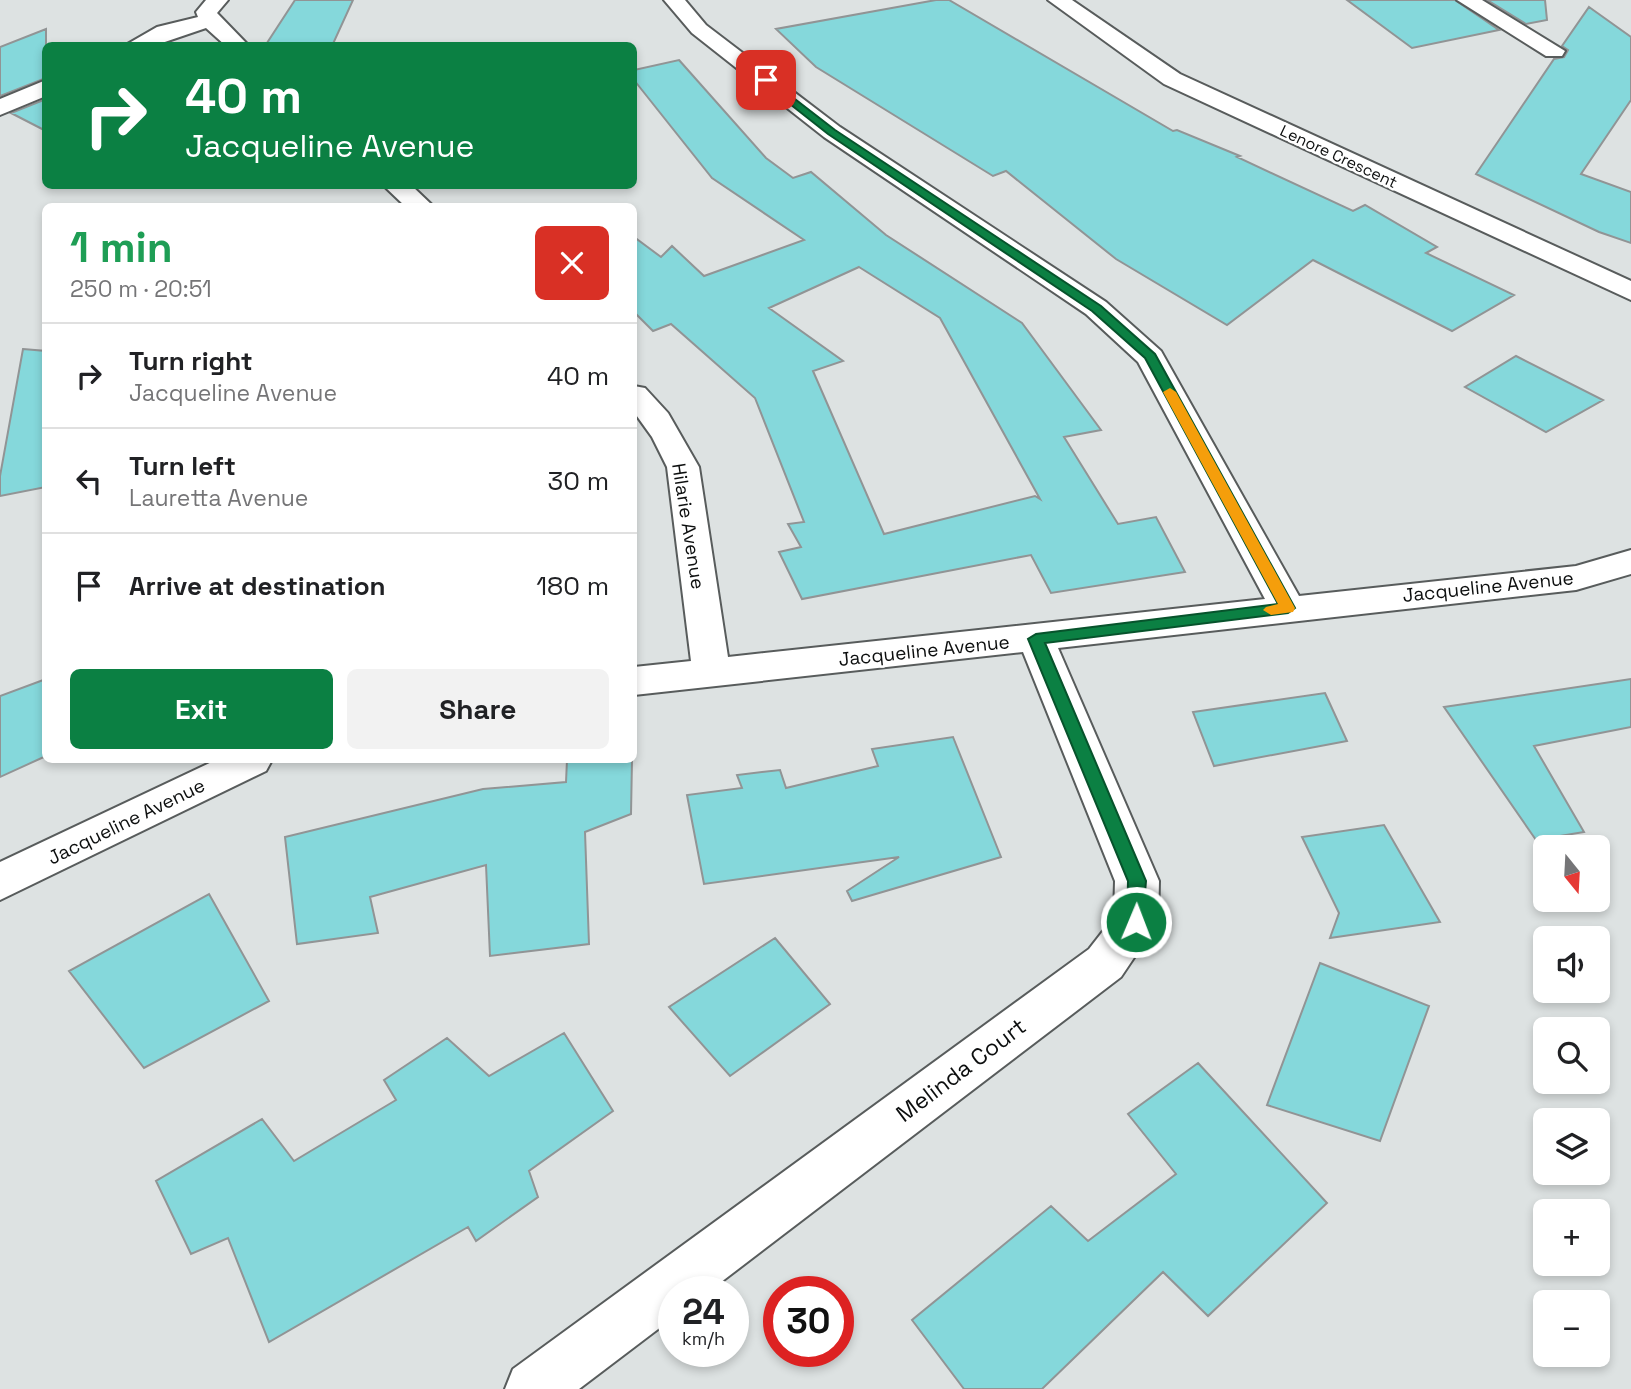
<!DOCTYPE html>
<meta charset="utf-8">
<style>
body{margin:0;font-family:"Space Grotesk",sans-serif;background:#f2f2f2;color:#202124;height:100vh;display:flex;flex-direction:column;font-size:26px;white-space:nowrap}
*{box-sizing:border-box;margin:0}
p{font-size:23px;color:#757577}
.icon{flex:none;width:38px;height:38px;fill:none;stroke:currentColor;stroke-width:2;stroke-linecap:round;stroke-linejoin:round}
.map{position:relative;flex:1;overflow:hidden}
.details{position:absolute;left:42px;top:203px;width:595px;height:560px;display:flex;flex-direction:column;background:#fff;border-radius:10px;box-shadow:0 4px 10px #0003}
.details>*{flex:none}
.hud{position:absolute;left:42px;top:42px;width:595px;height:147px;border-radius:10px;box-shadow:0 4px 10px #0003;background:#0b8043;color:#fff;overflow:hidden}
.needle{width:46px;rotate:162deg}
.tools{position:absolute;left:1533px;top:835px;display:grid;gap:14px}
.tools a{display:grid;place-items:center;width:77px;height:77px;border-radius:10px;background:#fff;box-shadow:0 4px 10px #0003;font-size:35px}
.speed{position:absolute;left:658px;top:1276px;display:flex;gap:14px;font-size:35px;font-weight:700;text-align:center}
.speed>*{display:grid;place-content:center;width:91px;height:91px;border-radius:50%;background:#fff;box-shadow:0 4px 10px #0003;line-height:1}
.speed small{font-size:18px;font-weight:400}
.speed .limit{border:10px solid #d22;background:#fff;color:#111}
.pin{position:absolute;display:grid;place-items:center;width:60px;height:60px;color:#fff;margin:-30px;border-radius:14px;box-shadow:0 4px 10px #0006}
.me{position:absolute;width:77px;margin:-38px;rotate:1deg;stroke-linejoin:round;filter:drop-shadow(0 0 5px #0008)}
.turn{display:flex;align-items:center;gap:24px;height:147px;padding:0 28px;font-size:32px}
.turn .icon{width:91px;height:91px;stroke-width:2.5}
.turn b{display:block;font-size:49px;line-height:60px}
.round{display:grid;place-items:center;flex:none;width:74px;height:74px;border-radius:10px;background:#f2f2f2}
.overview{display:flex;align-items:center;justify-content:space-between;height:119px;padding:0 28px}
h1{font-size:42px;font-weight:600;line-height:52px;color:#1e9e55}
.button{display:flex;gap:14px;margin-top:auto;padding:14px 28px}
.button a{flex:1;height:80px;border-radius:10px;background:#0b8043;color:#fff;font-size:28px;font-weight:600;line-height:80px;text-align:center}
.button a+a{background:#f2f2f2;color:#202124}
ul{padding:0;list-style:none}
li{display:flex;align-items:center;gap:21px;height:105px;padding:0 28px;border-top:2px solid #e0e0e0}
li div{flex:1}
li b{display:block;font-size:26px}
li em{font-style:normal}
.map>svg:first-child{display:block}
.building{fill:#85d8db;stroke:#919495;stroke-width:2;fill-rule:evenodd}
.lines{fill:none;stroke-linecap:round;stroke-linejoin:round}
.minor-casing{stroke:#585c5c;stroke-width:4}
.minor{fill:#fff;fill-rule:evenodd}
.route{fill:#0b8043;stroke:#07532c;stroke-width:2}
.slow{fill:#f59e0b}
.labels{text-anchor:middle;stroke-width:5;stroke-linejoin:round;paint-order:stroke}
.far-street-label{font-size:16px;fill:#0c0e0e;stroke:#fff}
.street-label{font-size:19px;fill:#0c0e0e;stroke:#fff}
.near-street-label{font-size:23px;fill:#0c0e0e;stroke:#fff}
</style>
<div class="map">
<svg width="1631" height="1389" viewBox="0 0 1631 1389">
<rect width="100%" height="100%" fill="#dde2e2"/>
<path class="building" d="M295,0H353L332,46H265Z
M936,0H949L1173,131L1177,130L1240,156L1237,157L1353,211L1365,205L1437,247L1426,253L1514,295L1452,331L1313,260L1227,325L1116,259L1006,171L993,176L816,67L776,29Z
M1347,0H1455L1499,30L1412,48Z
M1487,0H1545L1547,20L1526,24Z
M1589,7L1631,37V100L1581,174L1631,192V243L1599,232L1476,174L1554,59L1564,57L1568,50L1562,46Z
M46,29V78L0,96V47Z
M679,60L766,158L793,178L811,172L886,235L1022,323L1101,430L1064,437L1118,524L1156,517L1185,572L1051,593L1031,555L802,599L779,552L801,547L788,524L804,522L755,398L671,324L653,331L634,312V237L661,257L672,246L704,276L804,240L712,178L634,80V70ZM859,267L940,318L1040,499L1035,496L884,534L813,371L843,361L769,308Z
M46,99V131L11,113Z
M23,349L46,351V487L0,496V476Z
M1516,356L1603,400L1546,432L1465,387Z
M46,679V756L0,777V696Z
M1631,679V727L1534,746L1584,832L1536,840L1444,707Z
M1325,693L1347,741L1214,766L1193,712Z
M953,737L1001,857L852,901L847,891L899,857L704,884L687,795L742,788L737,775L780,770L786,788L878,766L872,749Z
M567,760H632L631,814L585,832L589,944L490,956L486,865L370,897L378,933L297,944L285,837L483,789L566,782Z
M1384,825L1440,922L1330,938L1339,913L1302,837Z
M209,894L269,1001L144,1068L69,971Z
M775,938L830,1004L730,1076L669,1007Z
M1320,963L1429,1006L1380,1141L1267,1105Z
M564,1033L613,1111L529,1171L538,1197L476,1241L468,1227L269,1342L228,1238L191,1254L156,1181L262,1119L294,1161L396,1100L384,1080L447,1038L489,1076Z
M1198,1063L1327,1203L1208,1316L1163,1272L1042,1389H964L912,1320L1051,1206L1088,1241L1176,1174L1128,1114Z"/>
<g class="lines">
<defs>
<path id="minor" d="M206,0H228L217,13L249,46H226L206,28L153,46H124L157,27L198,17L196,12Z
M664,0H685L706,25L840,127L1106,302L1161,351L1299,596L1576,566L1631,550V574L1576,590L1058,648L1159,881L1158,922L1121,977L708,1292H674V1317L579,1389H505L513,1369L1089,949L1114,917L1115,881L1023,652L634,695V667L691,661L667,467L652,437L634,412V386L645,388L668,413L699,467L728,657L1265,599L1138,362L1086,314L824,137L692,33Z
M1048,0H1072L1180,74L1631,281V300L1164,84Z
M1457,0H1482L1565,51L1562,56H1546Z
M46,80V96L0,115V99Z
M384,186H412L433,206H405Z
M216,760H272L266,771L0,900V862Z"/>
</defs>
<use href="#minor" class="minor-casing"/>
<use href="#minor" class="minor"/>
</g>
<path class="route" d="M762,79H769L835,130L1101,306L1155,354L1295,608L1288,613L1045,643L1146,881L1142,928H1129L1127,922L1128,881L1028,639L1036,634L1278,604L1145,358L1092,311L828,134L762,82Z"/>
<path class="slow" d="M1170,388L1176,392L1295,608L1293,612L1271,615L1263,610L1266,607L1278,604L1163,392Z"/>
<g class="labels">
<g class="far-street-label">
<text transform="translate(1339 156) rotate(25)" y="6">Lenore Crescent</text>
</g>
<g class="street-label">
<text transform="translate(689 526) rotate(81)" y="7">Hilarie Avenue</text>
<text transform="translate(1488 586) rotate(-6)" y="7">Jacqueline Avenue</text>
<text transform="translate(924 650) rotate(-6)" y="7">Jacqueline Avenue</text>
<text transform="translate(126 821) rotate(-26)" y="7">Jacqueline Avenue</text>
</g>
<g class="near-street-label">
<text transform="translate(961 1070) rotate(-37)" y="8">Melinda Court</text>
</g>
</g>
</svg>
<div class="tools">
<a><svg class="needle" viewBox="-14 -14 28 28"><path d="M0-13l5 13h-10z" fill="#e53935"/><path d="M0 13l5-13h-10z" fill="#757577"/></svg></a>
<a><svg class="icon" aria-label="sound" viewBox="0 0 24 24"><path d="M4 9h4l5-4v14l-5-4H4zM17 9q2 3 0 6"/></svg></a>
<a><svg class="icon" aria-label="search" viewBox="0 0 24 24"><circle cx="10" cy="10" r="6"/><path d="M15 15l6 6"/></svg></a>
<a><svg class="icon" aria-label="layers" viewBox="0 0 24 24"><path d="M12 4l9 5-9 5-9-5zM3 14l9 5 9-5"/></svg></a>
<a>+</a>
<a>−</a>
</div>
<div class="speed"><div>24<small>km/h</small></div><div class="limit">30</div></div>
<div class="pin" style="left:766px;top:80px;background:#d93025"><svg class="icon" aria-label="arrive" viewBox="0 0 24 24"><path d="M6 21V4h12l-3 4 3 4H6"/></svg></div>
<svg class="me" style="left:1136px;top:922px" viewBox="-20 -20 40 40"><circle r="17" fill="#0b8043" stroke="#fff" stroke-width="3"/><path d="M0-11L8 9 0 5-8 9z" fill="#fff"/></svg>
<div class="hud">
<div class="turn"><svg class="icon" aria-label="right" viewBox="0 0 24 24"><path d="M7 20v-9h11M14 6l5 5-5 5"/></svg><div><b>40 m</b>Jacqueline Avenue</div></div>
</div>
<section class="details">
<div class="overview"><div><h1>1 min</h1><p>250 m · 20:51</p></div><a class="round" style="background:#d93025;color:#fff"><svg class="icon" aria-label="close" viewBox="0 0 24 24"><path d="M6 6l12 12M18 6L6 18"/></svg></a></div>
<ul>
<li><svg class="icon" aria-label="right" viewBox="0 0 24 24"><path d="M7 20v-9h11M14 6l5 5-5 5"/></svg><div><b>Turn right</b><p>Jacqueline Avenue</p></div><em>40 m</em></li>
<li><svg class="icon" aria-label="left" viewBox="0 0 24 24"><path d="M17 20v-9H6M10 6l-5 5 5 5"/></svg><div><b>Turn left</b><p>Lauretta Avenue</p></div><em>30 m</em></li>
<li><svg class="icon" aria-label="arrive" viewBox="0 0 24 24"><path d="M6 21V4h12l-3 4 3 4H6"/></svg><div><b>Arrive at destination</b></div><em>180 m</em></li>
</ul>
<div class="button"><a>Exit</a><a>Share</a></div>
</section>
</div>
